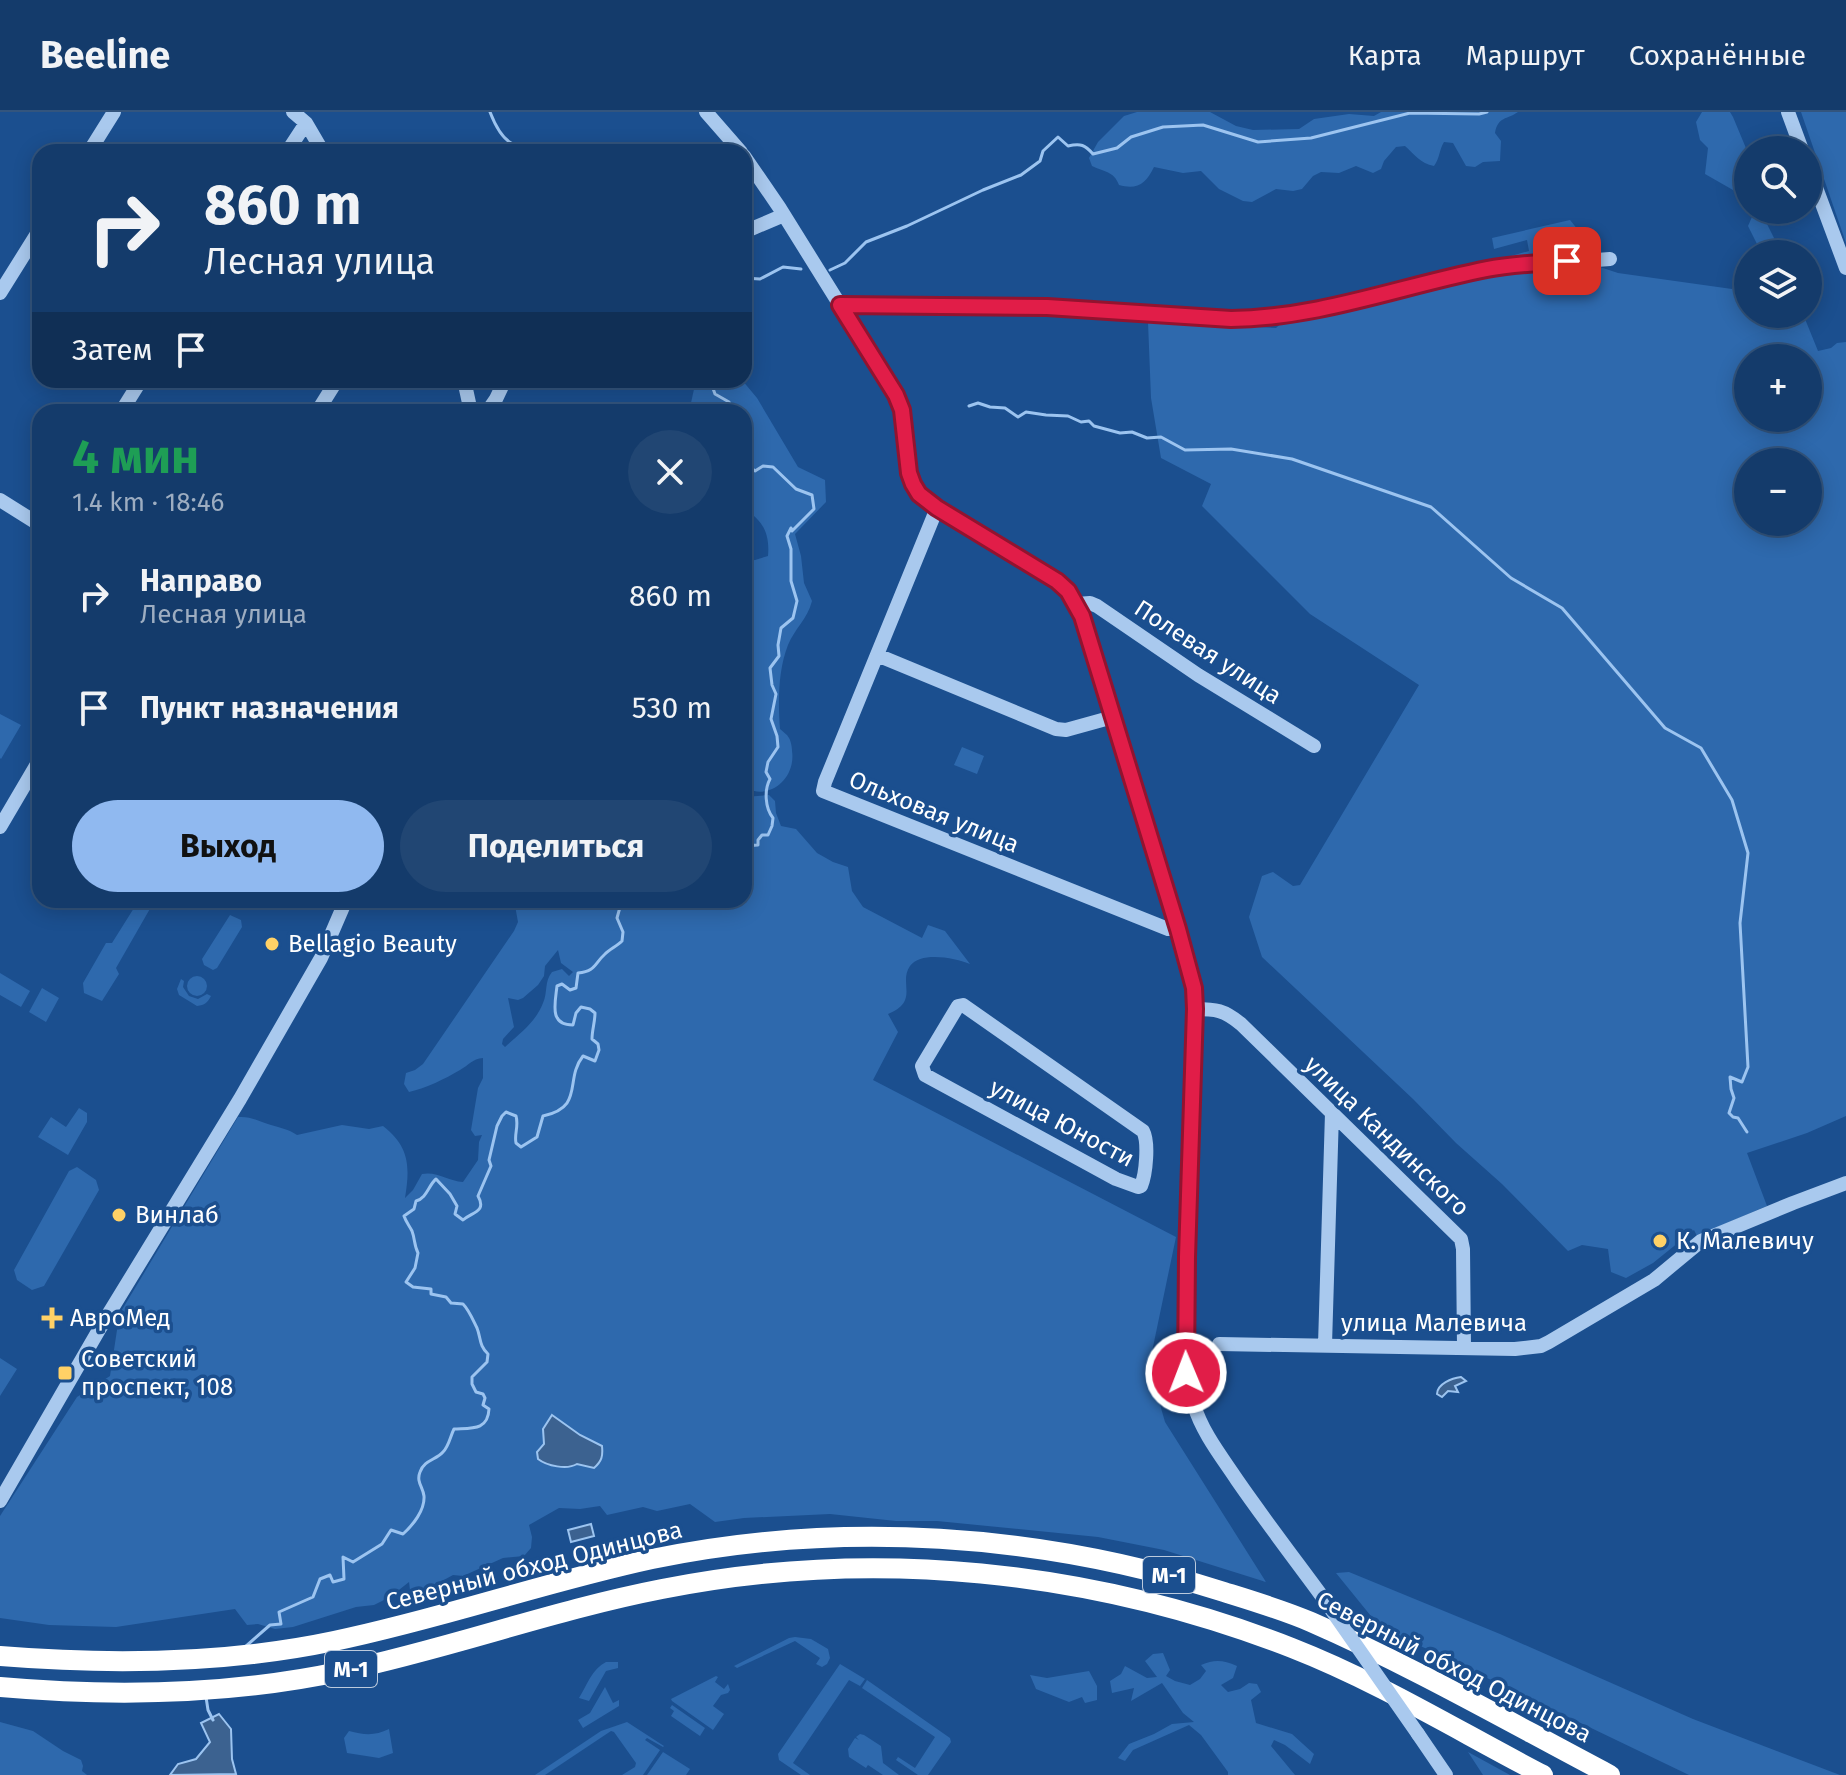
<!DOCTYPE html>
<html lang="ru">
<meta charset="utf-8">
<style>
body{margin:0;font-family:"Fira Sans",sans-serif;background:#214673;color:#f1f3f6;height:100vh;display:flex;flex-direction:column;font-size:30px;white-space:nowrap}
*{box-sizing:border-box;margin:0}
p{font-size:26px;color:#9dadc1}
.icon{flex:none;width:44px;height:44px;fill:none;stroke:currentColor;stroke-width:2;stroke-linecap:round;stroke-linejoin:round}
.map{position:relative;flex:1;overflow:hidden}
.panel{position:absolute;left:32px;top:292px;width:720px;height:504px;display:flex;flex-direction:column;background:#143b6b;border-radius:24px;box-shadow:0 4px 20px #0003,0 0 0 2px #33557e}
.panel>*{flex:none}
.hud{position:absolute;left:32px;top:32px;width:720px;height:244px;border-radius:24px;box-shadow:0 4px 20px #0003,0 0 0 2px #33557e;background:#143b6b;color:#f1f3f6;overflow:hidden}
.fabs{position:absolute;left:1734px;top:24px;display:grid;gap:16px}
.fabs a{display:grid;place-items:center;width:88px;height:88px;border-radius:50%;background:#143b6b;box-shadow:0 4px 20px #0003,0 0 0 2px #33557e;font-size:40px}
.pin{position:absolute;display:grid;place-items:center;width:68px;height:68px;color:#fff;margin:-34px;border-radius:16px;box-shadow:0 4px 12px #0006}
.me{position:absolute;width:88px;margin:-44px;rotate:359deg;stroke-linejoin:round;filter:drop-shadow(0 0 6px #0008)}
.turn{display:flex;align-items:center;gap:28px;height:168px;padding:0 40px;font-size:36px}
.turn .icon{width:104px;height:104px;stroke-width:2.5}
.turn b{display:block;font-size:56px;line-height:68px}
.then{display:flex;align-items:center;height:76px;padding:0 40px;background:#0003;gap:16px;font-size:30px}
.round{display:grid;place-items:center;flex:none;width:84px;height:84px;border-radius:42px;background:#214673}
.summary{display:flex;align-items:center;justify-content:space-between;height:136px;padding:0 40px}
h1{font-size:48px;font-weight:700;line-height:60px;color:#1e9e55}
.action{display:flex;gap:16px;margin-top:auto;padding:16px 40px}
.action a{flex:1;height:92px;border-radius:48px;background:#90b9f0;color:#111;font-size:32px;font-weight:700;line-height:92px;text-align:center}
.action a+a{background:#214673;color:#f1f3f6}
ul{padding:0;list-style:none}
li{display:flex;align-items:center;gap:24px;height:112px;padding:0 40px}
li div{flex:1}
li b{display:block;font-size:30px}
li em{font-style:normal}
header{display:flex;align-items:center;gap:48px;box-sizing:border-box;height:112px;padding:0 40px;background:#143b6b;border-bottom:2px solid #33557e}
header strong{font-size:38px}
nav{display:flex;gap:44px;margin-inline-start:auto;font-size:28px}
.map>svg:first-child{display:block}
.green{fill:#2e69ad;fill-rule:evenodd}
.water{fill:#3c6290;stroke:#9cc4f0;stroke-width:2}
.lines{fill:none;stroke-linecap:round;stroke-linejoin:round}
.stream{stroke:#9cc4f0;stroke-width:3}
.minor{stroke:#a9c9ee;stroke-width:14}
.highway{stroke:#fff;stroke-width:20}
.minor-bridge{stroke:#a9c9ee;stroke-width:14}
.route-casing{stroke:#92132f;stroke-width:20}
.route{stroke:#e11d48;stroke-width:14}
.poi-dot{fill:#ffd166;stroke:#1b4f8f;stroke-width:3}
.labels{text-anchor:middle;stroke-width:7;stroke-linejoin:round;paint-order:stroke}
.shield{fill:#1b4f8f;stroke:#bbcadd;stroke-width:2}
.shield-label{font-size:22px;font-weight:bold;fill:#fff}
.street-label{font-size:24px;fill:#fff;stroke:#1b4f8f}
.poi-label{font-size:24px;fill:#fff;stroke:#1b4f8f;text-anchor:start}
</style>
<header>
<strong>Beeline</strong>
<nav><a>Карта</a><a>Маршрут</a><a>Сохранённые</a></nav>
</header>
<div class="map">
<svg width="1846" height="1663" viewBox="0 0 1846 1663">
<rect width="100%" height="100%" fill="#1b4f8f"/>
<path class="green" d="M1137,0H1210L1236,14L1253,18L1299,17L1314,7L1349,2L1374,4L1381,0H1518C1507,8 1498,4 1495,21L1501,29L1500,49L1483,50L1475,55L1466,54L1453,31L1444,30C1439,38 1440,46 1434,54C1420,51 1415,43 1405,34L1396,35L1384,49L1381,57L1373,61L1356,54L1339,61L1321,60L1313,64L1302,77L1293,79L1276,77L1252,90L1243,89L1219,77L1201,59L1183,61L1154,55C1146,72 1137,78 1119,73C1114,59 1104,60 1092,54L1089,46L1098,30L1124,4Z
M1702,0H1730L1733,5L1748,41L1747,86L1705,62L1708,36L1700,28L1696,10Z
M1801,0H1846V131Z
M1755,98H1760L1782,142H1762L1748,114Z
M1570,108C1579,119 1589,131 1581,145L1510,148L1511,144L1529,139L1527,128L1494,137L1492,126Z
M1591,152L1618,161L1732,177L1740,165L1748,168V202H1803L1818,239L1831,236L1837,231L1846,230V1004L1807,1021L1747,1041L1767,1094L1697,1124L1694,1118L1653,1151L1626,1166L1611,1160L1608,1137L1582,1133L1568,1139L1502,1072L1456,1031L1413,987L1262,845L1249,805L1262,764L1273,760L1293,774L1300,773L1419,573L1310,502L1202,394L1211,372L1161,346L1151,286L1148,210L1276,216L1285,208L1353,196L1490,163ZM1748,246H1808V306H1748ZM1748,350H1808V410H1748Z
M696,268H742L757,286L798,355L825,368L826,390L795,422L801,444L804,471L812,489C807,508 795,516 788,533C778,558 778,590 780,617C783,620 787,622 789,626C791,629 792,636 792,639C796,665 771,689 746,676L744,666V449L755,448L768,444C770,422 763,408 744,397V300H689Z
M0,602L21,613L1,647L0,646Z
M962,635L984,644L977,662L954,653Z
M769,683L775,689L776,701L781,714L796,717L817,741L833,750L848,755L852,779L863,795L922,826L928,813L945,819L970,852C955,846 921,839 910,854C898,871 920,889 888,902L898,920L873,968L1176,1125L1149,1254L1165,1310L1266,1470L1164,1438L1098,1425L937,1409H896L830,1402L744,1406L715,1410L690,1392L657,1399L643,1395L607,1403L600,1394L580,1397L559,1396L529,1413L532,1425L531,1436L524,1444L503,1446L463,1464L453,1463L442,1469L438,1474L425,1475L421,1481L414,1484L410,1478L409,1470L390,1485L374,1493L356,1495L293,1515L275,1517L258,1512L247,1513L235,1497L116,1515L49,1513L0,1506V1404L77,1285L110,1264L117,1218L120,1211V1201L238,1005C252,1004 259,1010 271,1013C281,1016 288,1017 297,1023L342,1013L369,1017L383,1014C410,1035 410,1055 405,1086L413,1078L422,1062C437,1059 448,1069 463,1070L478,1048L479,1030L482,1023L475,1024L471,1018L478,976L483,966V946C472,947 469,953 460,958C445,967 426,976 409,980L404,972L406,961L415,958L423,952L514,819L518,810L514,788H744V685ZM558,838L561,851L573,860L569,864L562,857L552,860C544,870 548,880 543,891C536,910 519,922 505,935L502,932L503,927L514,915L508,886L518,888L523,886L538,873L544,864L545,854ZM557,1306C569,1319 586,1326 602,1334L594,1356L537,1340L544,1332Z
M139,788H155L116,856L119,862L102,889L84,881L83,871L106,831H112Z
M230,803L241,808L242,815L217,856L213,858L204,853L202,847Z
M0,861L30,879L21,895L0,883Z
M187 874a10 10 0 1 1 20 0a10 10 0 1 1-20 0Z
M181,867L184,869L183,875L189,884L198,887L207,882L211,884C207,891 205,893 197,894L179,883L177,877Z
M42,876L59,886L46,910L29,900Z
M79,996L87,1001V1010L68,1043L38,1025L51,1005L66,1015Z
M77,1055L96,1068L99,1078L44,1174L32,1178L17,1168L14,1158L69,1059Z
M0,1246L17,1257L0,1284Z
M1349,1460L1500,1522L1693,1607L1840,1663H1689L1379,1514L1336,1461Z
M795,1525L811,1527L828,1537L830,1546L827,1552L822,1555L816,1552L820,1546L795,1529L737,1556L734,1554L789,1526Z
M1163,1541L1170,1558L1166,1564L1175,1569L1190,1573L1200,1567L1206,1559L1201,1553C1215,1547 1223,1548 1237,1554L1233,1566L1221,1573L1228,1580L1240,1577L1249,1571L1257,1572L1261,1580L1251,1588L1256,1611L1292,1622L1314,1642L1310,1652L1285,1633L1274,1628L1271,1634L1295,1663H1228V1660L1201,1623L1189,1613L1133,1638L1125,1649L1118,1646L1129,1632L1154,1622L1172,1612L1194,1610L1183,1601L1162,1571L1131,1589L1134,1576L1112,1581L1110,1569L1121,1562L1125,1554L1147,1566L1157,1565L1145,1549L1153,1542Z
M606,1550H618V1556L606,1559L589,1589L579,1586C587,1573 592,1557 606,1550Z
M840,1552L865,1567L860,1574L849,1568L793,1651L810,1663H801L779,1648L778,1642Z
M1089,1559L1097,1574V1588L1085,1591L1082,1585L1069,1590L1036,1577L1030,1563L1047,1566Z
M716,1564L718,1565L715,1570L724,1577L728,1572L730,1578L728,1581L721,1583L713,1594L724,1602L713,1618L672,1589L671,1587Z
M867,1568L950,1626L951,1630L928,1663H918L896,1648L898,1645L915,1656L935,1625L862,1576Z
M605,1575L613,1591L619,1588V1594L583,1616L578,1608L590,1601Z
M672,1593L705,1616L700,1624L671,1604L674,1599L670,1596Z
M0,1610L33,1619L63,1639L81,1648L83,1654L82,1659L87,1663H0Z
M627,1610L664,1634L663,1635L647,1626L645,1628L660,1638L643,1663H622L635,1655L636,1651L614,1620L611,1619L545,1663H535L601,1619Z
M389,1617L393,1641L379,1646L347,1641L344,1626L349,1619C364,1623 375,1624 389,1617Z
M860,1622L864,1623L881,1634L883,1651L899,1663H883L868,1653L866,1656L849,1645L848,1637L855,1626L859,1628L856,1625Z
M663,1640L690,1657L686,1663H647Z
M1468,1640L1510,1663H1483Z"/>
<path class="water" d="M1461,1265L1466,1269L1455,1274L1458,1280L1448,1279L1442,1285L1437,1282C1437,1272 1452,1266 1461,1265Z
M552,1303L580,1323L602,1334C603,1344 602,1349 594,1356L577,1352C567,1358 547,1354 538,1347L537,1340L544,1332L543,1317Z
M591,1412L594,1424L571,1430L568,1418Z
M219,1602L231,1617L232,1647L236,1662L170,1663L178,1652L196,1647L210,1630L201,1611Z"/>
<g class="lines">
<path class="stream" d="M490,0C505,39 517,35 555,36L559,40
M830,158L845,151L866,130L907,114L983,78L1021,63L1040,49L1043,39L1058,25L1068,34C1081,31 1085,33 1093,42L1117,36L1131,25L1163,15L1203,13L1258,30L1311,26L1410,1L1479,2L1487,0
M744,166L760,167L783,155L801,157
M710,268L715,282L729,290L733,300
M969,294L978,291L990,295L1005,296L1018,305L1026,300L1046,303L1068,304L1081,310L1089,309L1094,314L1120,321L1132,320L1147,326L1161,325L1185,338L1231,337L1292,347L1431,395L1511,466L1562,496L1665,616L1701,636L1732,688L1748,741L1740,811L1748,955L1742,970L1730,965L1731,977L1734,986L1729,1001L1733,1005L1738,1006L1747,1020
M744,349L755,359L763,354L773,355L796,377L812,383L814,397L792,419L791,416L787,424L791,437V469L797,489L793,506L781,516L778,533L779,544L770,556L772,573L776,582L771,607L777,624L778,635L768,650L766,660L770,667C764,678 765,696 773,706L772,714L768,723H762L758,728V733L744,734
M245,1535L270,1513L281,1512L279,1500L313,1485L320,1467L330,1463L333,1470L344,1467L343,1445L353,1450L382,1432L391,1418L403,1422C413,1413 425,1398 424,1384C423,1375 416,1370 420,1360C424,1348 436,1348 443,1340C449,1334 450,1325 454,1317C471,1316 488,1319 489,1297L483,1293L485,1286L483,1282L476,1280L472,1272V1265L487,1250L488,1242C479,1234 481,1226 477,1216C473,1208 469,1198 463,1192L451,1191L446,1185L431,1182V1177L413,1175L406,1170L415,1156L418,1141C414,1133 415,1127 412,1119C409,1113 406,1110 404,1104L414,1097L416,1089C427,1086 428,1074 436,1067L450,1082L457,1094L455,1102L463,1108C472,1100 487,1100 478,1084L491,1054L489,1048L497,1014L502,1004L506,1000L516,1004C519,1014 514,1022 516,1031L521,1035L537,1025L543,1004C585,995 564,968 583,944L595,949L599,938L598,932L592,927C592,918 595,910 595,901L590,897L581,895L576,901L573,913C549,913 555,892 557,874L562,872L570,878L576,876L578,861C596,859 594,852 605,842C610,837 617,834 622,829L623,820L617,806L622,788
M206,1585L208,1598L213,1608"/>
<path class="minor" d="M293,0L306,11L323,40
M706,0L741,40
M1788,0L1802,38
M89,40L114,0
M287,40L306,11
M744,44L779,95L896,283L902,298L909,361L913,372L919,382L937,396L1057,469L1068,479L1082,504L1178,817L1194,876V924L1185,1232C1186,1253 1187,1273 1194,1293C1202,1320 1221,1344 1237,1368C1264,1407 1293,1445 1321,1483
M1808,54L1846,156
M744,120L784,103
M0,181L40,117
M840,193L1047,195L1231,207H1258L1353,190L1489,156L1610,147
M464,268L471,300
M121,300L141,268
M317,300L337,268
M487,300L496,287L505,268
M0,388L40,413
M937,396L825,670L823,679L1168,817H1178
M1077,492L1090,491L1097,494L1198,563L1314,634
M877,543L1056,617L1066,618L1113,605
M0,715L40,647
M963,893L1143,1019C1149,1030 1146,1062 1141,1074L1138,1075L1116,1067L925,963L922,954L958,894Z
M1195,897C1216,897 1224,898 1241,912L1461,1127L1463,1137L1464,1235
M1219,1232L1515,1237L1541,1234L1549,1230L1654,1168L1701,1129L1793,1091L1846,1071
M1325,1233L1332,1001
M0,1389L100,1216L240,987L321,846L346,788
M1418,1622L1446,1663"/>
<path class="highway" d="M0,1544C111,1553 225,1552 334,1529C441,1507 545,1470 652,1447C841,1408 1040,1421 1224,1480C1253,1489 1283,1498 1311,1510C1414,1555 1511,1611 1610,1663
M0,1575C114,1585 231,1583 343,1559C451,1536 554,1498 662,1477C873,1435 1092,1458 1292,1536C1379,1570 1460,1620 1543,1663"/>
<path class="minor-bridge" d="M1321,1483L1418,1622"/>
</g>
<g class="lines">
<defs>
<path id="route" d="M1186,1261L1187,1145L1195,897L1194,876L1178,817L1082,504L1068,479L1057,469L937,396L919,382L913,372L909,361L902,298L896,283L840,193L1047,195L1231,207C1319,206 1401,174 1487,157C1513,152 1541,151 1567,149"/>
</defs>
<use href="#route" class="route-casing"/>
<use href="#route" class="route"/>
</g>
<g class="poi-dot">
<circle cx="272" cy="832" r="8"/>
<circle cx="119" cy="1103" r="8"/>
<circle cx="1660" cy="1129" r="8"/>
<path d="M48 1194h8v8h8v8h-8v8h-8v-8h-8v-8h8z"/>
<rect x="57" y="1253" width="16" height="16" rx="4"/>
</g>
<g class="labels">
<g class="shield">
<rect x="1143" y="1445" width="52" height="36" rx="6"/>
<rect x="325" y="1539" width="52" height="36" rx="6"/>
</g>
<g class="shield-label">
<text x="1169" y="1471">М-1</text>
<text x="351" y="1565">М-1</text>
</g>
<g class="street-label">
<text transform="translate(1208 540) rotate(33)" y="8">Полевая улица</text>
<text transform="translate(934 700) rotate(22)" y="8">Ольховая улица</text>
<text transform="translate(1062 1011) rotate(28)" y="8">улица Юности</text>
<text transform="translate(1387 1024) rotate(44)" y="8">улица Кандинского</text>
<text x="1434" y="1219">улица Малевича</text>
<text transform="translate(534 1454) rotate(-14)" y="8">Северный обход Одинцова</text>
<text transform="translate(1454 1555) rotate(27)" y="8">Северный обход Одинцова</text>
</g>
<g class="poi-label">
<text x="288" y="840">Bellagio Beauty</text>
<text x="135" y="1111">Винлаб</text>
<text x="1676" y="1137">К. Малевичу</text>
<text x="70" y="1214">АвроМед</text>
<text x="81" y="1255">Советский<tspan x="81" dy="28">проспект, 108</tspan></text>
</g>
</g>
</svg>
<div class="fabs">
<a><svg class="icon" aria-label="search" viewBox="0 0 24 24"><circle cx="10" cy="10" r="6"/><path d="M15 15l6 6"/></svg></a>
<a><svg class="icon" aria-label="layers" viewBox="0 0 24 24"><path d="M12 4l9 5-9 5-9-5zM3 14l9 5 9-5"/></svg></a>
<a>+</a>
<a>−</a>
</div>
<div class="pin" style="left:1567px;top:149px;background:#d93025"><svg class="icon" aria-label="arrive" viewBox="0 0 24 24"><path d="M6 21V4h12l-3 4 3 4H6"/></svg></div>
<svg class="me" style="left:1186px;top:1261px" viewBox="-20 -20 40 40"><circle r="17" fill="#e11d48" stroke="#fff" stroke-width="3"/><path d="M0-11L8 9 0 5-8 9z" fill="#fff"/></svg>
<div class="hud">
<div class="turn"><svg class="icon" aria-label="right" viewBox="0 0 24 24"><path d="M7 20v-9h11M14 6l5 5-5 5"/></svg><div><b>860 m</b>Лесная улица</div></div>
<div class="then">Затем<svg class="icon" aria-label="arrive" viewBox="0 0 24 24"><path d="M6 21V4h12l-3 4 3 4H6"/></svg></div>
</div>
<section class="panel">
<div class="summary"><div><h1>4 мин</h1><p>1.4 km · 18:46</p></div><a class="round"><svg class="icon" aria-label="close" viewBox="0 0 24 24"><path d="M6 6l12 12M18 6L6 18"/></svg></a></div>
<ul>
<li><svg class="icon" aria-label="right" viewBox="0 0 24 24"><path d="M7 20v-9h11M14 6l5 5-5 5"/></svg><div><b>Направо</b><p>Лесная улица</p></div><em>860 m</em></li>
<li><svg class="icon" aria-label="arrive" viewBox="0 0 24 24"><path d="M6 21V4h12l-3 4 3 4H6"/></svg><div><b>Пункт назначения</b></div><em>530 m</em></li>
</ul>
<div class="action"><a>Выход</a><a>Поделиться</a></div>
</section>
</div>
